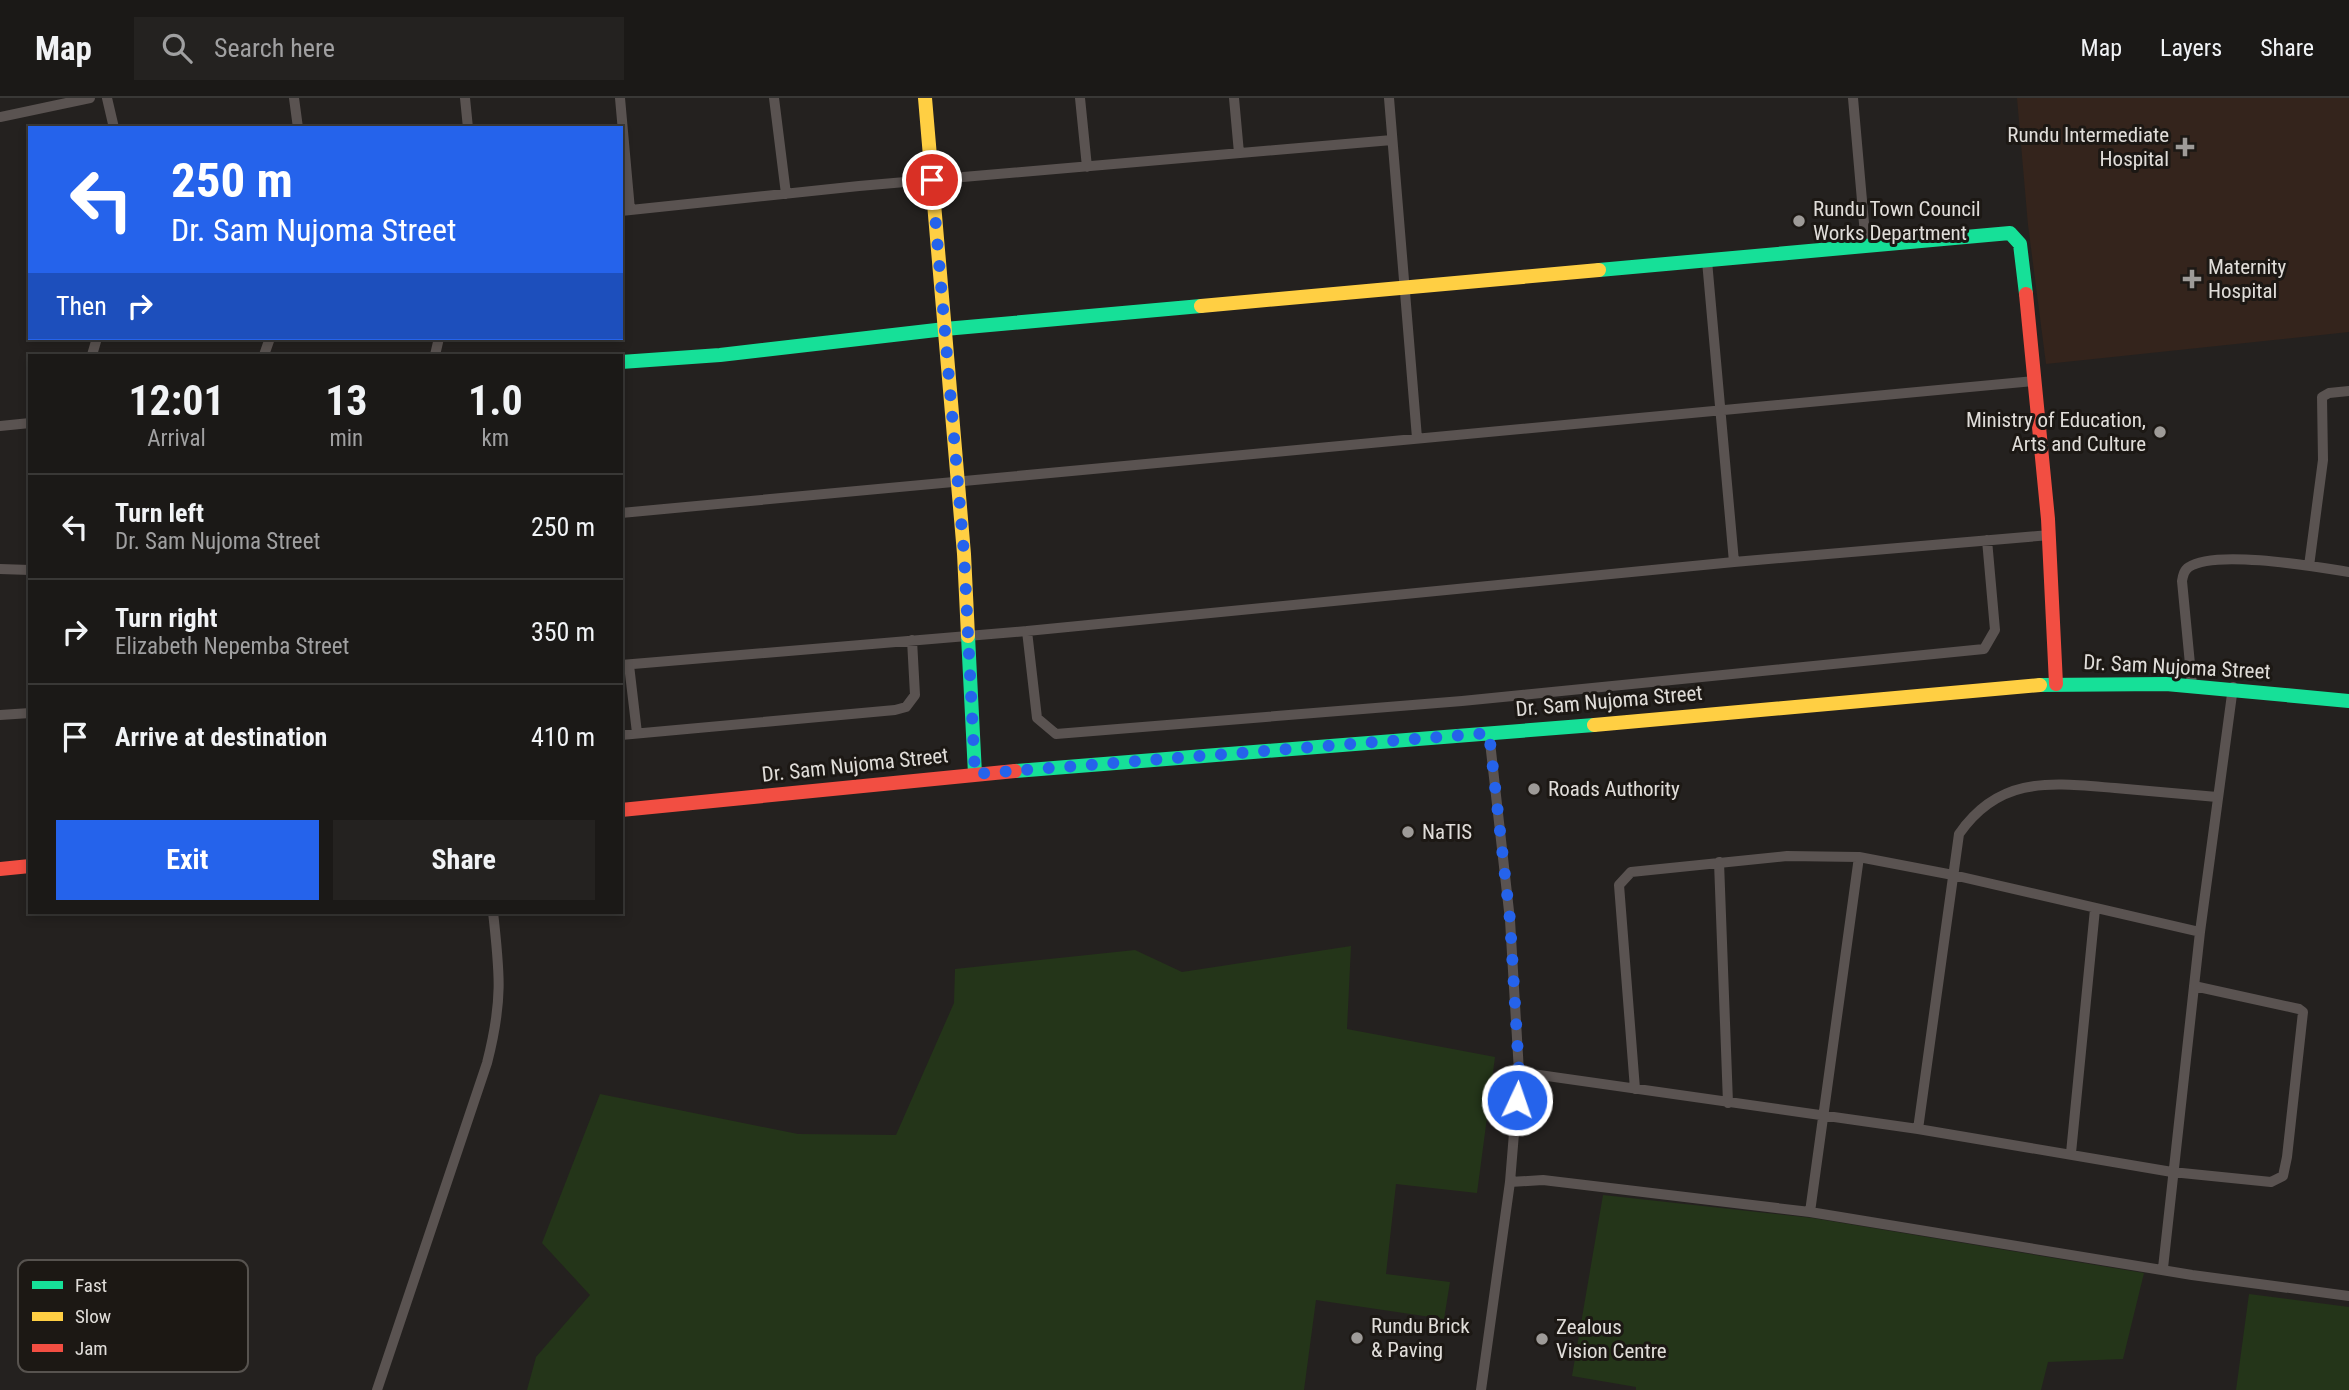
<!DOCTYPE html>
<style>
body{margin:0;font-family:"Roboto Condensed",sans-serif;background:#242220;color:#f1f3f6;height:100vh;display:flex;flex-direction:column;font-size:26px;white-space:nowrap}
*{box-sizing:border-box;margin:0}
p{font-size:23px;color:#a0a0a1}
.icon{flex:none;width:38px;height:38px;fill:none;stroke:currentColor;stroke-width:2;stroke-linecap:round;stroke-linejoin:round}
.map{position:relative;flex:1;overflow:hidden}
.side{position:absolute;left:28px;top:256px;width:595px;height:560px;display:flex;flex-direction:column;background:#1b1917;border-radius:0px;box-shadow:0 4px 10px #0003,0 0 0 2px #393836}
.side>*{flex:none}
.banner{position:absolute;left:28px;top:28px;width:595px;height:214px;border-radius:0px;box-shadow:0 4px 10px #0003,0 0 0 2px #393836;background:#2563eb;color:#fff;overflow:hidden}
.pin{position:absolute;display:grid;place-items:center;width:60px;height:60px;color:#fff;margin:-30px;border:4px solid #fff;border-radius:50%;box-shadow:0 2px 7px #0007}
.me{position:absolute;width:77px;margin:-38px;rotate:3deg;stroke-linejoin:round;filter:drop-shadow(0 0 5px #0008)}
.turn{display:flex;align-items:center;gap:24px;height:147px;padding:0 28px;font-size:32px}
.turn .icon{width:91px;height:91px;stroke-width:2.5}
.turn b{display:block;font-size:49px;line-height:60px}
.then{display:flex;align-items:center;height:66px;padding:0 28px;background:#0003;gap:14px;font-size:26px}
.eta{display:flex;justify-content:space-evenly;align-items:center;height:119px;text-align:center}
.eta b{font-size:42px;font-weight:700;line-height:49px}
.action{display:flex;gap:14px;margin-top:auto;padding:14px 28px}
.action a{flex:1;height:80px;border-radius:0px;background:#2563eb;color:#fff;font-size:28px;font-weight:700;line-height:80px;text-align:center}
.action a+a{background:#242220;color:#f1f3f6}
ul{padding:0;list-style:none}
li{display:flex;align-items:center;gap:21px;height:105px;padding:0 28px;border-top:2px solid #393836}
li div{flex:1}
li b{display:block;font-size:26px}
li em{font-style:normal}
header{display:flex;align-items:center;gap:42px;box-sizing:border-box;height:98px;padding:0 35px;background:#1b1917;border-bottom:2px solid #393836}
header strong{font-size:33px}
nav{display:flex;gap:38px;margin-inline-start:auto;font-size:24px}
.search{width:490px;height:63px;background:#242220;display:flex;align-items:center;gap:18px;box-sizing:border-box;padding:0 24px;border-radius:0px;color:#a0a0a1;font-size:26px}
.map>svg:first-child{display:block}
.medical{fill:#34241c}
.green{fill:#243519}
.lines{fill:none;stroke-linecap:round;stroke-linejoin:round}
.street{stroke:#5a5351;stroke-width:10}
.fast{stroke:#16e098;stroke-width:14}
.slow{stroke:#ffcf43;stroke-width:14}
.jam{stroke:#f24e42;stroke-width:14}
.route{stroke:#2563eb;stroke-width:12;stroke-dasharray:0 21.6}
.poi-dot{fill:#9e9b98;stroke:#1c1814;stroke-width:2.5}
.labels{text-anchor:middle;stroke-width:6;stroke-linejoin:round;paint-order:stroke}
.poi-label{font-size:21px;fill:#e0ddd9;stroke:#1c1814;text-anchor:start}
.street-label{font-size:21px;fill:#e0ddd9;stroke:#1c1814}
.key{fill:#1c1814;stroke:#57534f;stroke-width:2}
.key-label{font-size:19px;fill:#e0ddd9}
</style>
<header>
<strong>Map</strong>
<div class="search"><svg class="icon" aria-label="search" viewBox="0 0 24 24"><circle cx="10" cy="10" r="6"/><path d="M15 15l6 6"/></svg>Search here</div>
<nav><a>Map</a><a>Layers</a><a>Share</a></nav>
</header>
<div class="map">
<svg width="2349" height="1292" viewBox="0 0 2349 1292">
<rect width="100%" height="100%" fill="#24211f"/>
<path class="medical" d="M2017,0H2349V234L2046,266L2028,127Z"/>
<path class="green" d="M1351,848L1347,931L1495,959L1477,1095L1396,1086L1386,1176L1450,1184L1444,1221L1316,1202L1304,1292H527L536,1259L590,1197L542,1145L600,996L798,1036L896,1037L954,905L955,871L1135,852L1182,874Z
M1603,1097L1812,1120L2144,1175L2123,1261L2048,1264L2041,1292H1636V1289L1572,1278Z
M2249,1196L2349,1209V1292H2236Z"/>
<g class="lines">
<path class="street" d="M107,0L114,30
M294,0L298,30
M465,0L468,30
M620,0L630,112
M774,0L786,96
M1080,0L1087,69
M1234,0L1239,55
M1389,0L1417,340
M1853,0L1866,148
M0,19L90,0
M621,113L859,88L1392,42
M1707,163L1734,464
M92,257L97,240
M264,257L270,240
M435,257L439,240
M0,328L30,325
M621,415L2035,283
M2309,468L2323,362L2322,299L2329,295L2349,293
M0,471L30,472
M1027,533L1037,620L1056,636L1462,603L1984,551L1995,532L1987,442
M621,567L1027,533L1734,464L2050,437
M629,567L637,635
M2192,587L2182,483C2183,477 2184,472 2189,469C2215,451 2317,469 2349,474
M0,617L30,615
M621,637L895,612L906,609L915,597L912,542
M1719,764L1728,1005
M1519,974L1918,1031L2172,1074L2271,1084L2283,1078L2287,1059L2303,914L2299,911L2194,888
M1635,991L1619,787L1631,774L1787,758L1859,759L1953,777L2200,834
M1918,1031L1959,736C2000,677 2051,685 2115,690C2149,693 2183,696 2217,699
M2071,1055L2095,811
M1510,1084L1543,1082L1810,1114L2192,1177L2349,1198
M1810,1114L1859,759
M2163,1170L2200,834L2233,589
M377,1292L487,965C503,903 500,876 493,814
M1481,1292L1510,1084L1519,974L1510,822L1489,635"/>
<path class="fast" d="M1599,172L2010,135L2020,146L2026,196
M621,264L720,257L945,231L1201,208
M968,538L975,676
M2040,587L2166,586L2349,603
M1015,673L1594,627"/>
<path class="slow" d="M925,0L964,456L968,538
M1201,208L1599,172
M1594,627L2040,587"/>
<path class="jam" d="M2026,196L2048,421L2056,586
M621,712L1015,673
M0,771L30,768"/>
</g>
<g class="lines">
<path class="route" d="M932,82L964,456L975,676L1489,635L1510,822L1519,974L1517,1002"/>
</g>
<g class="poi-dot">
<path d="M2181.5 38.5h7v7h7v7h-7v7h-7v-7h-7v-7h7z"/>
<circle cx="1799" cy="123" r="7"/>
<path d="M2188.5 170.5h7v7h7v7h-7v7h-7v-7h-7v-7h7z"/>
<circle cx="2160" cy="334" r="7"/>
<circle cx="1534" cy="691" r="7"/>
<circle cx="1408" cy="734" r="7"/>
<circle cx="1357" cy="1240" r="7"/>
<circle cx="1542" cy="1241" r="7"/>
</g>
<g class="labels">
<g class="poi-label">
<text x="2169" y="44" text-anchor="end">Rundu Intermediate<tspan x="2169" dy="24">Hospital</tspan></text>
<text x="1813" y="118">Rundu Town Council<tspan x="1813" dy="24">Works Department</tspan></text>
<text x="2208" y="176">Maternity<tspan x="2208" dy="24">Hospital</tspan></text>
<text x="2146" y="329" text-anchor="end">Ministry of Education,<tspan x="2146" dy="24">Arts and Culture</tspan></text>
<text x="1548" y="698">Roads Authority</text>
<text x="1422" y="741">NaTIS</text>
<text x="1371" y="1235">Rundu Brick<tspan x="1371" dy="24">&amp; Paving</tspan></text>
<text x="1556" y="1236">Zealous<tspan x="1556" dy="24">Vision Centre</tspan></text>
</g>
<g class="street-label">
<text transform="translate(2177 569) rotate(3)" y="7">Dr. Sam Nujoma Street</text>
<text transform="translate(1609 603) rotate(-5)" y="7">Dr. Sam Nujoma Street</text>
<text transform="translate(855 667) rotate(-6)" y="7">Dr. Sam Nujoma Street</text>
</g>
</g>
<rect x="18" y="1162" width="230" height="112" rx="10" class="key"/>
<rect x="32" y="1183" width="31" height="8" fill="#16e098"/>
<rect x="32" y="1214" width="31" height="9" fill="#ffcf43"/>
<rect x="32" y="1246" width="31" height="8" fill="#f24e42"/>
<g class="key-label">
<text x="75" y="1194">Fast</text>
<text x="75" y="1225">Slow</text>
<text x="75" y="1257">Jam</text>
</g>
</svg>
<div class="pin" style="left:932px;top:82px;background:#d93025"><svg class="icon" aria-label="arrive" viewBox="0 0 24 24"><path d="M6 21V4h12l-3 4 3 4H6"/></svg></div>
<svg class="me" style="left:1517px;top:1002px" viewBox="-20 -20 40 40"><circle r="17" fill="#2563eb" stroke="#fff" stroke-width="3"/><path d="M0-11L8 9 0 5-8 9z" fill="#fff"/></svg>
<div class="banner">
<div class="turn"><svg class="icon" aria-label="left" viewBox="0 0 24 24"><path d="M17 20v-9H6M10 6l-5 5 5 5"/></svg><div><b>250 m</b>Dr. Sam Nujoma Street</div></div>
<div class="then">Then<svg class="icon" aria-label="right" viewBox="0 0 24 24"><path d="M7 20v-9h11M14 6l5 5-5 5"/></svg></div>
</div>
<section class="side">
<div class="eta">
<div><b>12:01</b><p>Arrival</p></div>
<div><b>13</b><p>min</p></div>
<div><b>1.0</b><p>km</p></div>
</div>
<ul>
<li><svg class="icon" aria-label="left" viewBox="0 0 24 24"><path d="M17 20v-9H6M10 6l-5 5 5 5"/></svg><div><b>Turn left</b><p>Dr. Sam Nujoma Street</p></div><em>250 m</em></li>
<li><svg class="icon" aria-label="right" viewBox="0 0 24 24"><path d="M7 20v-9h11M14 6l5 5-5 5"/></svg><div><b>Turn right</b><p>Elizabeth Nepemba Street</p></div><em>350 m</em></li>
<li><svg class="icon" aria-label="arrive" viewBox="0 0 24 24"><path d="M6 21V4h12l-3 4 3 4H6"/></svg><div><b>Arrive at destination</b></div><em>410 m</em></li>
</ul>
<div class="action"><a>Exit</a><a>Share</a></div>
</section>
</div>
